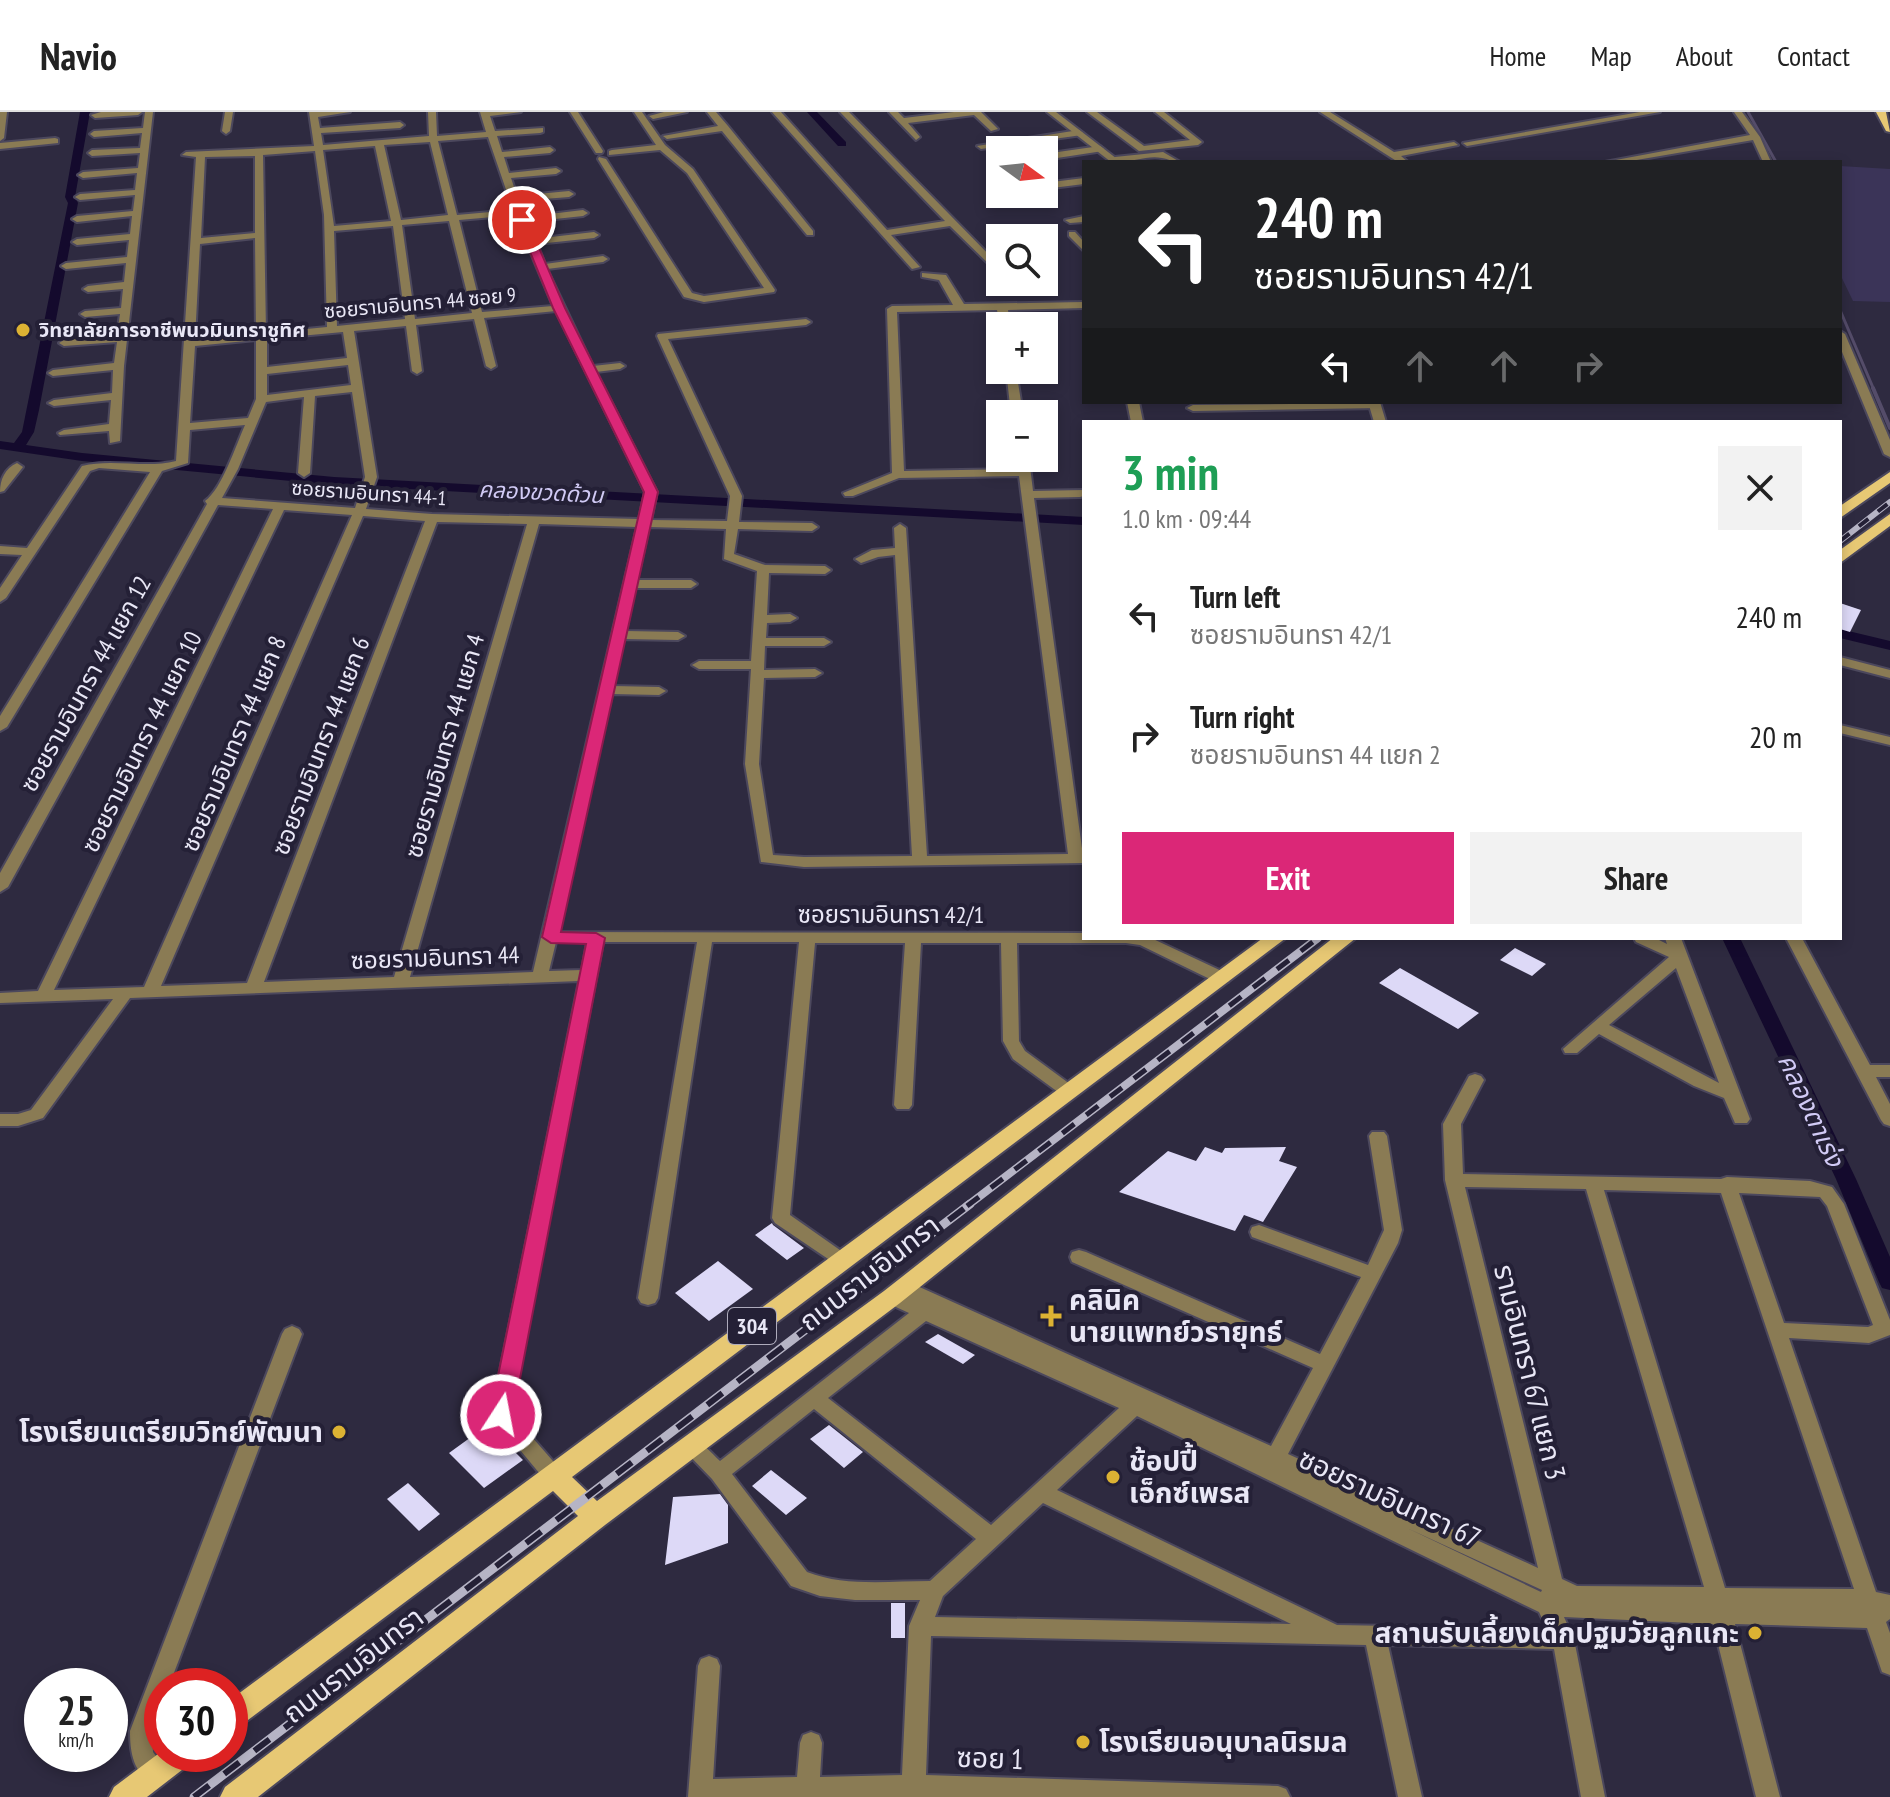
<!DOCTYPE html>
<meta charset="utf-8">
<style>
body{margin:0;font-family:"PT Sans Narrow","Noto Sans Thai",sans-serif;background:#f2f2f2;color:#222;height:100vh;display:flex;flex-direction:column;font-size:30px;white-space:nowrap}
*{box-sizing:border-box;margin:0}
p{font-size:26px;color:#767676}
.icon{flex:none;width:44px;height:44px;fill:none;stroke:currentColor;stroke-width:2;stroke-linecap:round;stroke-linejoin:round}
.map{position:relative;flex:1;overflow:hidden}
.details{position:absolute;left:1082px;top:308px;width:760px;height:520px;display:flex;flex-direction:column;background:#fff;border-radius:0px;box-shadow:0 4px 12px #0003}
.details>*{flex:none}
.hud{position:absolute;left:1082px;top:48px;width:760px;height:244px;border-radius:0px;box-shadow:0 4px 12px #0003;background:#202124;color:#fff;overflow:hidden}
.needle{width:52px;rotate:105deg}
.buttons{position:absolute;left:986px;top:24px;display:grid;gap:16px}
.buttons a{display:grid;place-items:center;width:72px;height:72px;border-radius:0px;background:#fff;box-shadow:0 4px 12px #0003;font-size:40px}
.speed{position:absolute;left:24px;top:1556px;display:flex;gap:16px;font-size:40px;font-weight:700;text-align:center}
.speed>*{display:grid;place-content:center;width:104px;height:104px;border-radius:50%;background:#fff;box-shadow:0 4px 12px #0003;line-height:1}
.speed small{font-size:20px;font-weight:400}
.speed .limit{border:12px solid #d22;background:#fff;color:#111}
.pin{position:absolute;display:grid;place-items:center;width:68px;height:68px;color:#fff;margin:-34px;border:4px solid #fff;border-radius:50%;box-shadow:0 2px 8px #0007}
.me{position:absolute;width:88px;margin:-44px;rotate:11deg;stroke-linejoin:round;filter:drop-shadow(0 0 6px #0008)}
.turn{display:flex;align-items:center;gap:28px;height:168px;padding:0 40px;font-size:36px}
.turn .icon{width:104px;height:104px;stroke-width:2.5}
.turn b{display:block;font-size:56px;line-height:68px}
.lanes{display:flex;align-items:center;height:76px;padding:0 40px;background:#0003;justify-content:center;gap:40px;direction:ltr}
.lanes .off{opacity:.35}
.round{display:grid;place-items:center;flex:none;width:84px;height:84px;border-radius:0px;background:#f2f2f2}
.summary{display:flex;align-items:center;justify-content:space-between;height:136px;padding:0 40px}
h1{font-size:48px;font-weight:600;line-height:60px;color:#1e9e55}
.button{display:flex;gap:16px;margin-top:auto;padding:16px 40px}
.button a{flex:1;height:92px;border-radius:0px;background:#db2777;color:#fff;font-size:32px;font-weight:600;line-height:92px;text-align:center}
.button a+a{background:#f2f2f2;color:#222}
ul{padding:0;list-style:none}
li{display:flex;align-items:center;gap:24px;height:120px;padding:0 40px}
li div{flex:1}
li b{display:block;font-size:30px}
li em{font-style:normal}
header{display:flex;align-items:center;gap:48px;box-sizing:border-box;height:112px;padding:0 40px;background:#fff;border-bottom:2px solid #e0e0e0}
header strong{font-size:38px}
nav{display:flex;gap:44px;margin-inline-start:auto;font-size:28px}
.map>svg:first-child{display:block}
.green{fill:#3b3458}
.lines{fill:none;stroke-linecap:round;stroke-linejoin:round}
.stream-far1{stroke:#544c69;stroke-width:3}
.stream{stroke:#544c69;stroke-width:4}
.canal{fill:#140a2d;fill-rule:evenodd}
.building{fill:#ddd9f7}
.minor-casing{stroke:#4c485d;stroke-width:4}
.tertiary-casing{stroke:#4c485d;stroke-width:4}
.primary-casing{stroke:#4c485d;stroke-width:4}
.minor{fill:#8a7b54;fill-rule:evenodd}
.tertiary{fill:#8a7b54;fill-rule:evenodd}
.primary{fill:#e7c874;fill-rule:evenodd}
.rail-far2-casing{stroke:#b6b4c5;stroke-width:6}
.rail-far1-casing{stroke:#b6b4c5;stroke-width:8}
.rail-casing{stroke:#b6b4c5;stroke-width:9}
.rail-far2{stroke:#242036;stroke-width:4;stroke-dasharray:12;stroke-linecap:butt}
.rail-far1{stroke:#242036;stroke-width:5;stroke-dasharray:15;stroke-linecap:butt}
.rail{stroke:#242036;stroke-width:6;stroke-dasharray:19;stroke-linecap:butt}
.route{fill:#db2777;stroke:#8e194d;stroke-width:2}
.poi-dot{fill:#dcb233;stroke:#242036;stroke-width:3}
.labels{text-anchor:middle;stroke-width:8;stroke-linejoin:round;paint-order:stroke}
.far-street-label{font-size:20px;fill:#e9e7f6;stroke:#242036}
.far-poi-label{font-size:20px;font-weight:bold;fill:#e9e7f6;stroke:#242036;text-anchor:start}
.far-water-label{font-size:22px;font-style:italic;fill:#d1caf5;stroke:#242036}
.shield{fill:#242036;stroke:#aeabbc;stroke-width:2}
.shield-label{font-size:22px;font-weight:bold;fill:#e9e7f6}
.street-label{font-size:24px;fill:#e9e7f6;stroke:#242036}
.water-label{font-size:26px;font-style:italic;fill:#d1caf5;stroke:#242036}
.near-street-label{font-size:28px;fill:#e9e7f6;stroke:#242036}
.near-poi-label{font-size:28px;font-weight:bold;fill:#e9e7f6;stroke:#242036;text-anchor:start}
</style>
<header>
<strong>Navio</strong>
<nav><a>Home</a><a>Map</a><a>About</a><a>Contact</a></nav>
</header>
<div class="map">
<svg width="1890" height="1685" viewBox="0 0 1890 1685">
<rect width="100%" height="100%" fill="#2e2a40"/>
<path class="green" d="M1840,54L1890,57V190L1853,189L1840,162Z"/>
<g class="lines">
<path class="stream-far1" d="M1748,0L1776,50
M1840,198L1874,278"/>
<path class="stream" d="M1873,276L1890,316"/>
<path class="canal" d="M80,0H90L75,85L78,91L39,298L34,320L26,333L82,341L334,365L1084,405V413L334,373L82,349L0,337V329L14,331L22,320L68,91L65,85Z
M807,0H817L846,30V34H838Z
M1840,517L1890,529V538L1840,526Z
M1722,826H1740L1856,1067L1890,1145V1178L1882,1176L1879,1170L1836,1067Z"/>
</g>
<path class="building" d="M1840,491L1861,498L1850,520L1840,517Z
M1515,836L1546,852L1532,864L1500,848Z
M1400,856L1479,901L1458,917L1379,871Z
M1205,1035L1222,1041L1225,1036L1286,1035L1279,1049L1297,1055L1263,1110L1244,1103L1235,1119L1119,1080L1168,1039L1196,1049Z
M772,1111L773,1113L804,1136L787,1148L755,1123Z
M718,1149L753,1177L709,1209L675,1181Z
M938,1222L975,1243L963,1252L925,1230Z
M829,1313L863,1340L844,1356L810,1327Z
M478,1320L485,1327L495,1320L523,1348L484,1376L449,1341Z
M771,1358L807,1386L786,1403L752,1374Z
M408,1371L440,1402L419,1419L387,1387Z
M720,1382L728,1393V1431L665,1453L673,1385Z
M891,1491H905V1526H891Z"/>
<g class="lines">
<defs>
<path id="minor" d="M0,0H7L4,26L0,29Z
M101,0H142L138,3L95,6L91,3Z
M145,0H153L124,254L120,329L110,331L109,319L60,323L58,321L64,318L109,312L111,288L54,294L48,291L54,288L112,281L113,258L53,264L48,261L53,258L114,251L117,230L64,234L59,231L64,228L117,223L120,202L85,205L80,202L85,199L121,196L123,177L88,180L83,177L88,174L124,170L126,151L66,157L61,154L66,151L127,145L129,128L77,133L72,130L77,127L130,122L132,104L77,110L72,107L77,104L133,99L135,83L80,88L75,85L80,82L135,78L137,61L83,66L78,63L83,60L138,56L140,41L92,44L88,41L92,38L140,36L142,21L94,25L90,22L94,19L143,16Z
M225,0H233L230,19L226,22L222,19Z
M309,0H350L318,5L320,16L400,10L404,13L400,16L321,21L323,33L429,24L428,0H436L437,24L486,20L480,0H521L490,4L495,19L543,16V20L540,21L497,24L502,40L550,35L554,38L550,41L504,45L509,61L556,56L561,59L556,62L511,66L517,84L569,79L574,82L569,85L519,89L525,105L583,98L588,101L583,104L527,110L534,127L594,120L599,123L594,126L537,132L545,152L603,144L608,147L603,150L547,157L593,254L620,251L625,254L620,257L596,260L657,380L651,408L727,409L730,384L657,224L658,222L806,207L811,210L806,213L668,227L742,384L739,410L812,411L818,415L812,419L738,417L734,442L765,453L825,454L831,458L825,462L769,461L767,503L790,502L797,506L790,510L767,511L766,526H824L831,530L824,534H765L764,558L815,557L822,561L815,565L764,566L759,652L773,743L804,745L912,744L895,443L878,445L861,451L855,447L872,438L895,436L894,416L900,412L906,416L927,744L1068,742L1019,364L899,366L853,384H845L843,381L892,361L887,197L892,194L953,193L939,168L922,165V161L946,163L964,192L1084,190V196L1008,198L1010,214H1000L997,198L897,200L904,359L1019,357L1017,346H1029L1033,379L1084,378V384L1080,385L1034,386L1084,751L804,755L761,750L745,652L751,557H699L692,553L699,549H751L757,459L724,447L726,417L649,415L637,468H691L697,472L691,476H635L626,519L678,520L685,524L678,528L624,527L613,574L659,575L666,579L659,583L612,582L558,820L1084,821V826H1151L1228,862L1230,866L1228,870H1216L1140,833L1126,831H1017L1019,929L1025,939L1074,975L1077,979L1074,983H1062L1013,947L1003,929L1001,831H921L912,993L909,997H897L894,993L905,831H815L790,1103L847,1143L849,1148L847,1153L840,1155L775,1111L772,1106L799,830H712L658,1186L655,1191L648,1193L641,1191L638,1186L697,830H603L511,1301L559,1356L562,1362L559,1368L552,1371L545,1368L491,1303L579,869L130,886L43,1006L18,1014H0V1002H18L31,998L113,887L0,891V881L38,879L273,397L218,393L8,775L0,780V761L207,392L205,389C222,377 236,333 245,313L190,318L188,351L162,359L7,615L0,619V604L150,360L99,356L90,359L6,486L0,490V476L22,443L0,442V434L27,436L82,354C113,346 145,357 176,349L196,45L182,43L186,40L314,34ZM488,25L513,98L457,103L438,29ZM430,30L448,103L401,108L384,33ZM375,34L391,109L334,114L323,38ZM315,39L324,103L327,215L266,221L263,43ZM255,44V121L201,126L205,45ZM515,103L553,194L482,200L459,108ZM449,109L472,201L415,207L402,113ZM393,114L405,207L337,214L334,119ZM255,126L256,222L195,227L200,132ZM556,199L645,380L639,407L432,402L366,397L377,365L354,219L406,214L412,259L417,262L422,259L416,213L474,207L486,254L491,257L496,254L484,206ZM343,220L347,246L267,255V227ZM256,228V287L248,306L190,311L195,234ZM348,253L351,273L267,283V262ZM352,280L365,365L355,396L222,386L238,357L266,290L304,285L298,361L304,365L310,361L315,284ZM284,398L352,403L144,875L54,878ZM363,404L425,409L247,871L161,874ZM437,410L527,412L394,865L264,870ZM539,412L637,415L533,860L410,865ZM556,830H587L582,858L549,859Z
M570,0H578L603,39L602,41H596Z
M634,0H642L665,33L693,57L775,178L774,180L704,190L684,185L598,47L599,45L606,47L692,181L704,184L764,176L687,61L660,38L609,43V39L612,38L656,33Z
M664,0H687L653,7L649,4Z
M707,0H716L728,14L813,119V123H807L722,19L667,27L663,24L718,14Z
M772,0H781L887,118L945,109L840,0H849L1000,154V163L950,114L891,123L920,155L912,157Z
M889,0H898L904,6L954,0H981L998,17L991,19L974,3L908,11L920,25L916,28Z
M1087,0H1097L1144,34L1190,28L1155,0H1164L1202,30L1198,33L1139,39Z
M1320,0H1330L1394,40L1454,30L1458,33L1401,44L1408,50H1398Z
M1640,0H1660L1467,34L1463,31Z
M1734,0H1742L1760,25L1771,50H1763L1753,28L1625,50H1605L1750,23Z
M1079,18L1083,21L1082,23L981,37L977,34Z
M55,26L58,27V31L0,37V31Z
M1100,34L1104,37L1103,39L1044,48V42Z
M1163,40L1180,50C1172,50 1169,47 1162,46C1145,42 1126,54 1111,48L1115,45Z
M1084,66V72L1044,77V71Z
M1084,104V110L1070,111L1065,108Z
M1069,120H1075L1084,130V139L1069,124Z
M1840,219L1845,222L1890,328V345L1884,342L1840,235Z
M1006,258H1016L1023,302H1011Z
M1127,290H1139L1143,310H1131Z
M1376,291L1380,292V296L1193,299L1187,296L1193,293Z
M17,351L23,355L4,379L0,380C0,368 5,356 17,351Z
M1840,545L1890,558V566L1840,553Z
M1840,613L1890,625V633L1840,621Z
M1634,826H1655L1667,832L1665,826H1681L1750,1007L1747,1011H1735L1724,986L1694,974L1599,922L1577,941H1565L1563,937L1669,845L1636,830ZM1676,856L1719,971L1609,913Z
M1788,826L1803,828L1870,953H1890V965H1876L1890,992V1014L1884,1012L1881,1008L1787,828Z
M1475,962L1481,964L1484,968L1461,1012L1463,1062L1721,1067L1727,1065L1810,1069L1832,1075L1844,1092L1890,1208V1223L1869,1231L1789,1226L1876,1480L1890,1483V1507L1886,1510L1890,1521V1563L1882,1560L1867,1516L1735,1512L1780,1685H1756L1713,1512L1564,1505L1574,1527L1605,1685H1581L1554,1537L1388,1533L1422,1685H1398L1366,1533L931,1524L926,1663L1278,1674L1286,1677L1290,1685H688L698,1554L701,1547L709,1544L717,1547L720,1554L713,1667L797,1665L800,1631L803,1623L811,1620L819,1623L822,1631L820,1665L902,1663L909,1514L920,1488H855L820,1484L791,1474L712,1367L682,1336L685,1330C700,1325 709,1339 720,1349L909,1201L885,1190L882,1185L885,1180L897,1179L895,1175L897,1170L904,1168L1271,1334L1313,1256L1072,1150L1070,1145L1072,1140L1079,1138L1086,1140L1320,1242L1361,1165L1252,1125L1250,1120L1252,1115L1259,1113L1368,1153L1384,1118L1369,1024L1372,1020H1384L1387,1024L1402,1118L1398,1131L1288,1342L1538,1456L1445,1068L1443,1012L1469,964ZM1465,1075L1586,1077L1704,1475L1577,1474L1562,1467ZM1604,1078L1721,1081L1854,1477L1725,1476ZM1739,1081L1820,1085L1827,1094L1873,1213L1868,1215L1784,1211ZM926,1209L1119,1296L991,1413L828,1286ZM814,1297L976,1427L930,1469C890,1469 845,1475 807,1460L732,1362ZM1137,1304L1539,1500L1547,1517L1337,1513L1057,1378ZM1043,1391L1291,1512L935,1505L943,1484ZM1407,1416L1542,1478L1541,1480Z
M292,1214L299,1217L302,1222L169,1574H162V1594L152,1619L153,1640L168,1661L164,1669L156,1672C133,1663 130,1640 130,1619L282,1222L285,1217Z"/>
<path id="tertiary" d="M1047,0H1056L1121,50H1111Z
M1368,290H1380L1386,310H1374Z"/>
<path id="primary" d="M1876,0H1886L1890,20L1886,19Z
M1890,360V371L1840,406V394Z
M1890,402V414L1840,451V438Z
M1263,826H1286L572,1365L597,1389L884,1179L1333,826H1356L900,1191L605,1413L258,1685H220L225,1675L578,1404L553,1379L240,1614L230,1618V1588Z
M162,1639V1642H195L191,1651L147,1685H109L114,1675Z"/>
</defs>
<use href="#minor" class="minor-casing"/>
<use href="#tertiary" class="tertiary-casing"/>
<use href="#primary" class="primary-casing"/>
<use href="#minor" class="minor"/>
<use href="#tertiary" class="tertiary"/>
<use href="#primary" class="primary"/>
<defs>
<path id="rail-far2" d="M1840,429L1890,390"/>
<path id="rail-far1" d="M967,1094L1318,826"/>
<path id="rail" d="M194,1685L970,1092"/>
</defs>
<use href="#rail-far2" class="rail-far2-casing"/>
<use href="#rail-far1" class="rail-far1-casing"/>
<use href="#rail" class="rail-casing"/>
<use href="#rail-far2" class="rail-far2"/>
<use href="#rail-far1" class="rail-far1"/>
<use href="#rail" class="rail"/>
</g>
<path class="route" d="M522,105L527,108L565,196L658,380L561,820L596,821L605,826L513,1303L509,1310H493L490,1303L586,832L551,831L542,825L644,380L553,196L517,108Z"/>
<g class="poi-dot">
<circle cx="23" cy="218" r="8"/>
<path d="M1047 1192h8v8h8v8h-8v8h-8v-8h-8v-8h8z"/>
<circle cx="339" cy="1320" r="8"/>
<circle cx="1113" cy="1365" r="8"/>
<circle cx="1755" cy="1521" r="8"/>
<circle cx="1083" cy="1630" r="8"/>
</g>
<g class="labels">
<g class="far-street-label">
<text transform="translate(420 191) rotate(-5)" y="7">ซอยรามอินทรา 44 ซอย 9</text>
<text transform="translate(369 381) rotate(4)" y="7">ซอยรามอินทรา 44-1</text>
</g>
<g class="far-poi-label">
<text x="39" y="225">วิทยาลัยการอาชีพนวมินทราชูทิศ</text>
</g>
<g class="far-water-label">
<text transform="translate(541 380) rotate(3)" y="8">คลองขวดด้วน</text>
</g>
<rect class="shield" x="728" y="1196" width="48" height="36" rx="6"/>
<g class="shield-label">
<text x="752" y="1222">304</text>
</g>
<g class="street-label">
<text transform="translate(86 572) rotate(-61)" y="8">ซอยรามอินทรา 44 แยก 12</text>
<text transform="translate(142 630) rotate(-64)" y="8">ซอยรามอินทรา 44 แยก 10</text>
<text transform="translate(234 632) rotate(-67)" y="8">ซอยรามอินทรา 44 แยก 8</text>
<text transform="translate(321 634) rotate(-69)" y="8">ซอยรามอินทรา 44 แยก 6</text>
<text transform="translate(445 634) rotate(-74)" y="8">ซอยรามอินทรา 44 แยก 4</text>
<text x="891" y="811">ซอยรามอินทรา 42/1</text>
<text transform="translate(435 846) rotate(-2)" y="8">ซอยรามอินทรา 44</text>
</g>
<g class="water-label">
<text transform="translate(1811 998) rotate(65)" y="9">คลองตาเร่ง</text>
</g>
<g class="near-street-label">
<text transform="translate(869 1161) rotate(-38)" y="10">ถนนรามอินทรา</text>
<text transform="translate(1530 1260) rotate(76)" y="10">รามอินทรา 67 แยก 3</text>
<text transform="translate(1390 1386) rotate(25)" y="10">ซอยรามอินทรา 67</text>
<text transform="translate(353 1553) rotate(-38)" y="10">ถนนรามอินทรา</text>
<text transform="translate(990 1646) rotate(2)" y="10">ซอย 1</text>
</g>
<g class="near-poi-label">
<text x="1069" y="1198">คลินิค<tspan x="1069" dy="32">นายแพทย์วรายุทธ์</tspan></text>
<text x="323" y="1330" text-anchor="end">โรงเรียนเตรียมวิทย์พัฒนา</text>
<text x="1129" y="1359">ช้อปปี้<tspan x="1129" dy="32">เอ็กซ์เพรส</tspan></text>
<text x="1739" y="1531" text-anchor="end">สถานรับเลี้ยงเด็กปฐมวัยลูกแกะ</text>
<text x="1099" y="1640">โรงเรียนอนุบาลนิรมล</text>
</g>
</g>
</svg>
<div class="buttons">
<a><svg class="needle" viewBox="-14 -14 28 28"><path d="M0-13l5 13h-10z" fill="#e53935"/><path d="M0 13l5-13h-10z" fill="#767676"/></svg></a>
<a><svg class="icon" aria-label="search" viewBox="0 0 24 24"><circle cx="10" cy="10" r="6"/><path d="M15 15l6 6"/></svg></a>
<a>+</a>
<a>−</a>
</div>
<div class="speed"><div>25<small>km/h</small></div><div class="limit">30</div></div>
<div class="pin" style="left:522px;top:108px;background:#d93025"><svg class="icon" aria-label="arrive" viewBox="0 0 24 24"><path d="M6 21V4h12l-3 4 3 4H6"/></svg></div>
<svg class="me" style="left:501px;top:1303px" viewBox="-20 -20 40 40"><circle r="17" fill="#db2777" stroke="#fff" stroke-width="3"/><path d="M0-11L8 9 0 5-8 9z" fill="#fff"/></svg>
<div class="hud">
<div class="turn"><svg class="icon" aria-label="left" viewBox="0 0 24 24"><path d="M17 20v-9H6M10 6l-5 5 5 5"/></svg><div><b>240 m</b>ซอยรามอินทรา 42/1</div></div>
<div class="lanes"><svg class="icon" aria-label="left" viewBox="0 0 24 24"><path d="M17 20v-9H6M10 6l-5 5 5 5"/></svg><svg class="icon off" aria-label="ahead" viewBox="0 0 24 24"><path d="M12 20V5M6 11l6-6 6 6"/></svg><svg class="icon off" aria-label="ahead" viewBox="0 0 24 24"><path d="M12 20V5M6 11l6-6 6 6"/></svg><svg class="icon off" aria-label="right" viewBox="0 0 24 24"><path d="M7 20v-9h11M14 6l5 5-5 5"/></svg></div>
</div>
<section class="details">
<div class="summary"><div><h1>3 min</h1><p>1.0 km · 09:44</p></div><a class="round"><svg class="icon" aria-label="close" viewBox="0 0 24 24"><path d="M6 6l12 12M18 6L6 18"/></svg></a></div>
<ul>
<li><svg class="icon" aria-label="left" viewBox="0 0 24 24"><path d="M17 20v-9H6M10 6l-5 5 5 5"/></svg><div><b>Turn left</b><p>ซอยรามอินทรา 42/1</p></div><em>240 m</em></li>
<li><svg class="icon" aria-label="right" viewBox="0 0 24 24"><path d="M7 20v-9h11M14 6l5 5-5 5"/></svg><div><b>Turn right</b><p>ซอยรามอินทรา 44 แยก 2</p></div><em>20 m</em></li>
</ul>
<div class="button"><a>Exit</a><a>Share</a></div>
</section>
</div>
